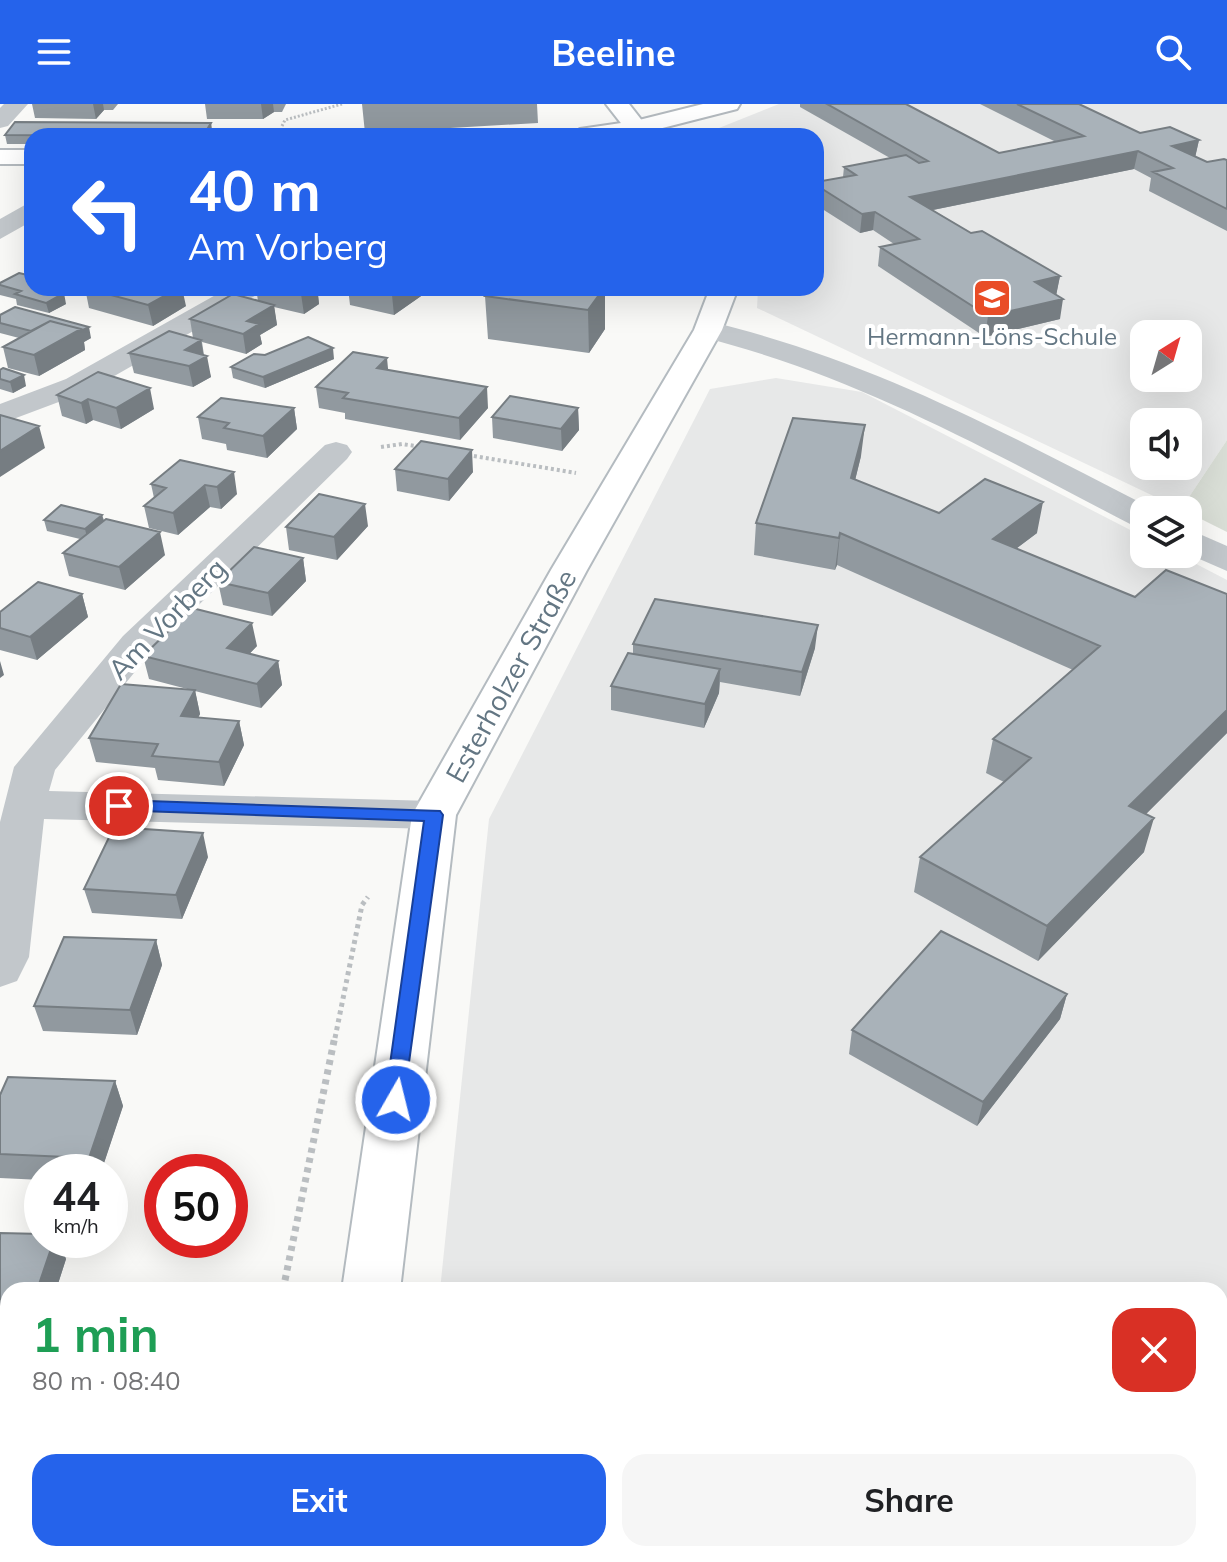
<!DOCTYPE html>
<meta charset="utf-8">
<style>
body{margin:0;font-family:Mulish,sans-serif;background:#f6f6f6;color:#202124;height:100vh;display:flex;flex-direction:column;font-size:30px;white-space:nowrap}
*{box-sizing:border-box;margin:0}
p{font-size:26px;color:#757577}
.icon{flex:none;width:44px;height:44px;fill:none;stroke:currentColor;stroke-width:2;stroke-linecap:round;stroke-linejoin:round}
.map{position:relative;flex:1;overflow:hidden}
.details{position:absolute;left:0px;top:1178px;width:1228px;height:280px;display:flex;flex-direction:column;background:#fff;border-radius:24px 24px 0 0;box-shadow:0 8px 32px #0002}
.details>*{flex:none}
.hud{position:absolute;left:24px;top:24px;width:800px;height:168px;border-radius:24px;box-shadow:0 8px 32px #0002;background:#2563eb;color:#fff;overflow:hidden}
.needle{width:52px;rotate:37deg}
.tools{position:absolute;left:1130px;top:216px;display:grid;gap:16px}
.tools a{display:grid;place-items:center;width:72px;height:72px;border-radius:16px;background:#fff;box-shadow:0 8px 32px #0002;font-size:40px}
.speed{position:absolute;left:24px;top:1050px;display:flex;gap:16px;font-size:40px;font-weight:700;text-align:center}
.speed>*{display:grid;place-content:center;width:104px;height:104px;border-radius:50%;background:#fff;box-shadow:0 8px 32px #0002;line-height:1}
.speed small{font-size:20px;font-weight:400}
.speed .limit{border:12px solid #d22;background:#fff;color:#111}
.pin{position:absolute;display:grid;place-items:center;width:68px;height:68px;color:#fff;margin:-34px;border:4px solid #fff;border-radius:50%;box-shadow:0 2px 8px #0007}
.me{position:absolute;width:88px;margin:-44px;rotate:8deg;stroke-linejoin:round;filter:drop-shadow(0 0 6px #0008)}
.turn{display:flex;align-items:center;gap:28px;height:168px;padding:0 32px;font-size:36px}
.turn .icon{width:104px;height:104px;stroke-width:2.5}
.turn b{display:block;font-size:56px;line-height:68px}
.round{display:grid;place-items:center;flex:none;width:84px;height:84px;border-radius:24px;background:#f6f6f6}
.overview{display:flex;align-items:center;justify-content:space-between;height:136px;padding:0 32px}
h1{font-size:48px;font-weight:700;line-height:60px;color:#1e9e55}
.primary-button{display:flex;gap:16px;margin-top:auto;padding:16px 32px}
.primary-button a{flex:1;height:92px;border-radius:24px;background:#2563eb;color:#fff;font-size:32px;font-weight:700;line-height:92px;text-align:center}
.primary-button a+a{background:#f6f6f6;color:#202124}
header{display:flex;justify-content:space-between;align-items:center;height:104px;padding:0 32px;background:#2563eb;color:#fff;font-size:36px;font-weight:700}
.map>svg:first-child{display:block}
.built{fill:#e7e8e8;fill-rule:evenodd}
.green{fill:#d9ded6}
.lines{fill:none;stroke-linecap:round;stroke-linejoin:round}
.secondary-casing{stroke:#b4bbc0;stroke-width:4}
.primary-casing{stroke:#b3b9be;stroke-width:4}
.path-far3{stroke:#babec1;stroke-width:3;stroke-dasharray:2 2;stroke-linecap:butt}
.path-far2{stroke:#babec1;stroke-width:4;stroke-dasharray:3 3;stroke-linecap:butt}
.path-far1{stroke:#babec1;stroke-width:5;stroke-dasharray:4 4;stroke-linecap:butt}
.path{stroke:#babec1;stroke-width:7;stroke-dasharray:5 5;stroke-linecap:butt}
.street{fill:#c2c7cb;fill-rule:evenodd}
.secondary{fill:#fff;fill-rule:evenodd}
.primary{fill:#fff;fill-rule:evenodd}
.wall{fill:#91999f}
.shaded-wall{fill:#767d82}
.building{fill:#a9b2b9;stroke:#767d82;stroke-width:2}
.route{fill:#2563eb;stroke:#184099;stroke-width:2}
.labels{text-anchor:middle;stroke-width:8;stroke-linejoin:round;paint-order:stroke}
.far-poi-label{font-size:24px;fill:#637683;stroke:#fff}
.street-label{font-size:28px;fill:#637683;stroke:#fff}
</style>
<header><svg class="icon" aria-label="menu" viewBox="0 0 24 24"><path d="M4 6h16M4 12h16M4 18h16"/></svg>Beeline<svg class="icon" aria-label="search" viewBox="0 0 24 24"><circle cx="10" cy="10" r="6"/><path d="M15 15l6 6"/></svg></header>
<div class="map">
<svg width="1227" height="1458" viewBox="0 0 1227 1458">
<rect width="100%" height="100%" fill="#f9f9f7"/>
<path class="built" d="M779,0H1227V336L1181,405L757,204L758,184H816V32H699ZM1144,230H1188V274H1144ZM1144,318H1188V362H1144Z
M776,274L862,288L1144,433V450H1177L1227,476V1458H412L413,1450H1220V1186H440L489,715L710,285Z"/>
<path class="green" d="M1227,336V428L1181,405Z"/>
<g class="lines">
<defs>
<path id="secondary" d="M606,0H629L654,32H631Z
M710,184H738L722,226L587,466L456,711L400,1186H342L412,711L551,466L694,226Z
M303,1450H369L368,1458H302Z"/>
<path id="primary" d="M703,0H740L737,5L635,31L569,32L580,25L635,17Z
M0,46H32V60H0Z"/>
</defs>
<use href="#secondary" class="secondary-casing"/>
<use href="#primary" class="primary-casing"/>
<path class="path-far3" d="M282,22L285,16L342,0"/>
<path class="path-far2" d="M381,343L402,340L422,343
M468,351L576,369"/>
<path class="path-far1" d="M335,934L362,801L368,793"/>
<path class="path" d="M283,1186L335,932
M226,1458L228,1450"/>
<path class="street" d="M4,0H28L8,22L0,24V4Z
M32,97V117L0,135V115Z
M228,184H262L258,190L88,287L0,320V300L66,275Z
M708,217C875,257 1004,329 1155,406H1144V424L1132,421C987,346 858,272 698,232L694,226L698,220Z
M336,338L347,341L352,348L347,355L151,548L55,666L49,687L434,697L449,701L456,711L449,721L434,725L44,715L29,853L17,877L0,883V718L14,663L123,532L325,341Z
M1188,425L1227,442V467L1188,450Z"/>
<use href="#secondary" class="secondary"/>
<use href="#primary" class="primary"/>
</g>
<path class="wall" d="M32,0H118L113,6H104L96,15L35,14Z
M205,0H312H286L282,8H274L263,15H207Z
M362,0H537L538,19L365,29Z
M800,0H906L999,49L1056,38L980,0H1079L1140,29L1199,36L1195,53L1207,58L1227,56V127L1149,87L1151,74L1134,65L933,106L971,129L1060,172L1056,191L1060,215L985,233L878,162L880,143L894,140L873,126L860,129L816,101V78L843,73L844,63L890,54L800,3Z
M211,19L212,28L210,32H32V40H7L5,31Z
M0,179L46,185L66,200L49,209L17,201L16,195L0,191Z
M85,184L186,202L153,222L89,204Z
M256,184H325V187L318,191L319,200L304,210L274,203L277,221L260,231L262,240L246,250L202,238L204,251L211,273L193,283L134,269L129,249L193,234L190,215L258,197Z
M348,184H423L424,190L394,211L350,201Z
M492,184H641V189L605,192V225L589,249L488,235L485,192Z
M0,211L91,234L84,238L85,246L39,272L8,264L3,243L19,234L0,229Z
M265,251L334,255L265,284L233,274L231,263Z
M0,266L26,282L13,289L0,285Z
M388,266L488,304L460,336L345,315V309L319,304L316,283Z
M98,268L154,305L121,325L93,316L86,320L62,312L57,291Z
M294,304L297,325L267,354L227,346L226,340L202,335L198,313Z
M578,304L579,326L562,347L493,334L492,313Z
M861,352L855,376L939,409L1037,429L1017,444L1227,629L1146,710L1144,748L1038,857L914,788L920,753L1004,678L986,669L993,635L1073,566L837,461L835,466L754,451L756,419Z
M180,356L237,390L221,405L210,403L178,431L149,424L144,402L154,394L151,380Z
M395,365L473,368L449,397L397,387Z
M102,411L104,416L165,451L125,486L69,472L63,449L80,435L47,427L44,416Z
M368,422L337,456L289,446L286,423Z
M303,454L306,477L272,512L223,501L218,478Z
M82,490L88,513L37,556L0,546V508Z
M633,540L815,544L800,592L720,578L719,589L704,624L611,606V582L633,550Z
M257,542L249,550L278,557L282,581L261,604L195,587L200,610L198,614L239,617L244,641L224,682L158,676L155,664L96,658L89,634L191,586L149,575L143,552Z
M208,753L182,815L92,809L84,785Z
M156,836L162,861L137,931L43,927L34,902Z
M1067,890L1060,915L977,1022L849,950L852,926Z
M115,977L123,1002L101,1068H42V1076L0,1074V991Z
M0,1129L42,1136H58L66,1155L56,1186H8V1246L0,1245Z
M0,1309H3L8,1320V1433H0Z"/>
<path class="shaded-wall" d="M93,0H103L104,6L96,15Z
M261,0H273L274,8L263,15Z
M211,19L212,28L210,32H203Z
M1199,36L1195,54L1172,42Z
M1138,47L1134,65L908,111L910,93Z
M875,108L873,126L860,129L862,110Z
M1060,172L1056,192L1035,178Z
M179,184H182L186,202L153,222L148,201Z
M306,184H325V187L318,191L319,200L304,210L301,190Z
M402,184H423L424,190L394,211L392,191Z
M604,184H605V225L589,249L588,206Z
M64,189L66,200L49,209L46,199Z
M1063,195L1060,215L985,233L988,212Z
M274,201L277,221L260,231L262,240L246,250L243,230L247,217Z
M89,223L91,234L84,238L85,246L39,272L34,251L81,225Z
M201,236L204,254L207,252L211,273L193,283L185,246Z
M333,244L334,255L265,284L263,273Z
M387,254L389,275L377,264Z
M24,271L26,282L13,289L10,278Z
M487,283L488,304L460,336L459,314Z
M150,284L154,305L121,325L116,304Z
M88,295L93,316L86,320L81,299Z
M294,304L297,325L267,354L263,332Z
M578,304L579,326L562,347L561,325Z
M865,321L861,352L848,405L851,374Z
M39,322L45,344L0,373V347Z
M472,346L473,368L449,397L448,375Z
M234,368L237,390L221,405L217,383Z
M205,381L210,403L178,431L173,409Z
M1043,398L1037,429L988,466L993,435Z
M365,400L368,422L337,456L334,433Z
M102,411L105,423L88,437L85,425Z
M160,428L165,451L125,486L119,463Z
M840,429L837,461L835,466L839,434Z
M303,454L306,477L272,512L268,489Z
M82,490L88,513L37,556L30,533Z
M252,519L257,542L232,568L227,544Z
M818,521L815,544L800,592L802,568Z
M0,557L4,571L0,574Z
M278,557L282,581L261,604L257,580Z
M720,565L719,589L704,624L705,600Z
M195,586L200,610L186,636L181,612Z
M1227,606V629L1120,736L1129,702Z
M239,617L244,641L224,682L219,658Z
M1154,714L1144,748L1038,857L1047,822Z
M203,729L208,753L182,815L176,791Z
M156,836L162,861L137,931L130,906Z
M1067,890L1060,915L977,1022L983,998Z
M115,977L123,1002L101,1068H94L89,1054Z
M54,1136H58L66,1155L56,1186H37Z
M3,1309L8,1320L0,1375V1317Z"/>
<path class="building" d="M827,0H906L999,49L1084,32L1017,0H1079L1140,29L1170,23L1199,36L1172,42L1207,58L1224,55L1227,56V105L1153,68L1173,64L1138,47L910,93L971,129L982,127L1060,172L1035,178L1063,195L988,212L880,143L919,135L875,108L862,110L816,81V78L856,71L844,63L906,51L919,59L928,57Z
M15,18L211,19L203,32L5,31Z
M19,169L32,172V184H43L64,189L46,199L15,190L21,187L0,181V179Z
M85,184H179L148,201Z
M275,184H311L301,190Z
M359,184H402L392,191Z
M492,184H604L588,206L485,192Z
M233,190L274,201L247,217L259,220L243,230L190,215Z
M15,203L89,223L81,227V225L50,217L31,227L0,219V211Z
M50,217L81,225L34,251L3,243Z
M169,227L201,236L185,246L207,252L189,262L129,249Z
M308,233L333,244L263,273L231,263L254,250L265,251Z
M353,248L387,254L377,264L487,283L459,314L343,294L348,289L316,283Z
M3,264L24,271L10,278L0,275V266Z
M98,268L150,284L116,304L88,295L81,299L57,291Z
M510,292L578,304L561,325L492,313Z
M221,294L294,304L263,332L224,324L229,319L198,313Z
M0,311L39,322L0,347Z
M793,314L865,321L851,374L939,409L985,375L1043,398L993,435L1135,493L1166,466L1227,490V606L1129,702L1154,714L1047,822L920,753L1031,654L993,635L1100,542L840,429L839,434L756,419Z
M421,337L472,346L448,375L395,365Z
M180,356L234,368L217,383L205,381L173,409L144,402L166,384L151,380Z
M319,390L365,400L334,433L286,423Z
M61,401L102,411L85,425L44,416Z
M106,415L160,428L119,463L63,449Z
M254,443L303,454L268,489L218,478Z
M38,478L82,490L30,533L0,524V508Z
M655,495L818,521L802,568L633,540Z
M192,504L252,519L227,544L278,557L257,580L143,552Z
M628,549L720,565L705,600L611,582Z
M121,580L195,586L181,612L239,617L219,658L152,652L158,640L89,634Z
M114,723L203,729L176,791L84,785Z
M941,827L1067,890L983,998L852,926Z
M64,833L156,836L130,906L34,902Z
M8,973L115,977L89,1054L0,1050V991Z
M0,1129L42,1130V1136H54L37,1186H8V1222H0Z
M8,1321V1422H0V1345Z"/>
<path class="route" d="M119,696L440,707L443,711L403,1002L396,1005L385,996L424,717L112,706L110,702Z"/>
<defs>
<symbol id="school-square" viewBox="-11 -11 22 22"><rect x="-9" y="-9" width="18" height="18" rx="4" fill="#e94d27" stroke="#fff"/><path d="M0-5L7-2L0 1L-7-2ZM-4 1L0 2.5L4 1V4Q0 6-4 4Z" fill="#fff"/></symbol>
</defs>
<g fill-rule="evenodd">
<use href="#school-square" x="970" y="172" width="44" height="44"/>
</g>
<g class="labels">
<g class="far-poi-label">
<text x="992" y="241">Hermann-Löns-Schule</text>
</g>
<g class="street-label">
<text transform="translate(167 515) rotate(-46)" y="10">Am Vorberg</text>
<text transform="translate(511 572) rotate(-61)" y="10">Esterholzer Straße</text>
</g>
</g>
</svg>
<div class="tools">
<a><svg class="needle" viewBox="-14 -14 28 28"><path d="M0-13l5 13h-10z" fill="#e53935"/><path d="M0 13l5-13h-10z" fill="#757577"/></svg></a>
<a><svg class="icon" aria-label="sound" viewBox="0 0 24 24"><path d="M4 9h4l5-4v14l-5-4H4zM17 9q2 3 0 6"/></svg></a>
<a><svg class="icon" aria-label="layers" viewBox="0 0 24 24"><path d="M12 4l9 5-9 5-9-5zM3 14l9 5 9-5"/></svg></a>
</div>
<div class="speed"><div>44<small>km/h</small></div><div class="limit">50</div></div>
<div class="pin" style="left:119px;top:702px;background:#d93025"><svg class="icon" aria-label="arrive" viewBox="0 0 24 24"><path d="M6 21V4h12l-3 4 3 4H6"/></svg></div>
<svg class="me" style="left:396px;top:996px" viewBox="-20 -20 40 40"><circle r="17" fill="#2563eb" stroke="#fff" stroke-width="3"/><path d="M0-11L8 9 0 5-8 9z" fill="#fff"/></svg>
<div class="hud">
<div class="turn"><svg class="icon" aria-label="left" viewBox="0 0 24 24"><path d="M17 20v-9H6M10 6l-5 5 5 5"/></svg><div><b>40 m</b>Am Vorberg</div></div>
</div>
<section class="details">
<div class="overview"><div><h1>1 min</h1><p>80 m · 08:40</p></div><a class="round" style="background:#d93025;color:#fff"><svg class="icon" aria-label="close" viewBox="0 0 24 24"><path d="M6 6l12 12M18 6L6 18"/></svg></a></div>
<div class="primary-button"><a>Exit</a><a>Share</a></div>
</section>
</div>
